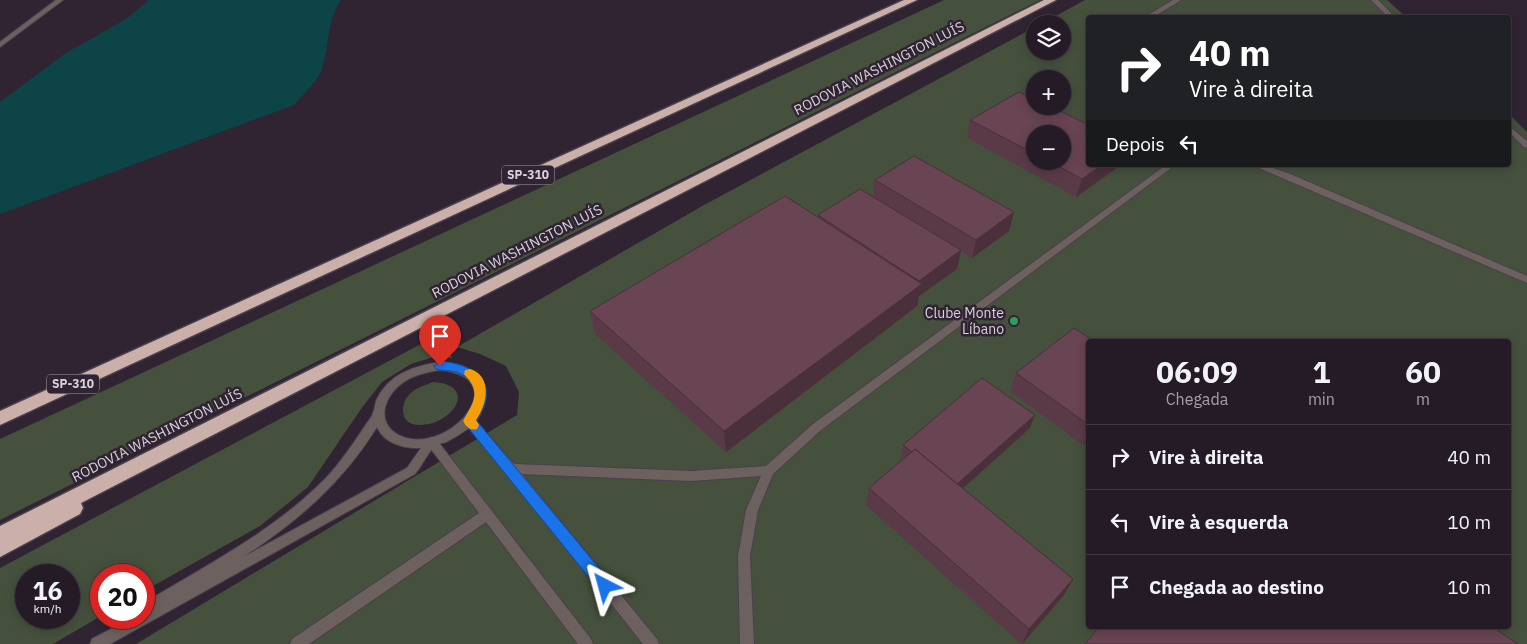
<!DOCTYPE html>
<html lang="pt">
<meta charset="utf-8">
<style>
body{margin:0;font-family:"IBM Plex Sans",sans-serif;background:#2c242e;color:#f1f3f6;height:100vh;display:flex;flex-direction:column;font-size:19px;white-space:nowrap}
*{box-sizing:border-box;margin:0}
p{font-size:16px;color:#a3a1a7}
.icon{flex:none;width:28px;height:28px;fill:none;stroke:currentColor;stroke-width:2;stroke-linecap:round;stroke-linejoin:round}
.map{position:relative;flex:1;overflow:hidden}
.details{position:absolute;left:1086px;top:339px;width:425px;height:290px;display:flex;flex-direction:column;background:#241b26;border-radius:5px;box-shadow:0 2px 12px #0003,0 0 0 1px #413943}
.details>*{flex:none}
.hud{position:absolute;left:1086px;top:15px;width:425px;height:152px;border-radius:5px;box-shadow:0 2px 12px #0003,0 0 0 1px #413943;background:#202124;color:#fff;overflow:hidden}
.controls{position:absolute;left:1026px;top:15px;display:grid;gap:10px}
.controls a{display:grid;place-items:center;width:45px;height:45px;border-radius:50%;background:#241b26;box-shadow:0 2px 12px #0003,0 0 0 1px #413943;font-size:25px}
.speed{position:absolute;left:15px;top:564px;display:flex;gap:10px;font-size:25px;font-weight:700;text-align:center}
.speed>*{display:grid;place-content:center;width:65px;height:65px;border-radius:50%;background:#241b26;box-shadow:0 2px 12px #0003,0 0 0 1px #413943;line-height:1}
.speed small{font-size:12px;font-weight:400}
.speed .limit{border:8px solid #d22;background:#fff;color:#111}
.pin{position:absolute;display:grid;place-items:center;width:42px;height:42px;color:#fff;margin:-51px -21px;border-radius:50% 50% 50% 0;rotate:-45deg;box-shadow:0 0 5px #0007}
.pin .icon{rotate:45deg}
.me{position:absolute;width:55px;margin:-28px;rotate:321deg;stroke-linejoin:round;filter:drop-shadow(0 0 4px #0008)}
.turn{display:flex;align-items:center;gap:18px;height:105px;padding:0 20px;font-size:22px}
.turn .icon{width:65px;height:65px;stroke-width:2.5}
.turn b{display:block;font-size:35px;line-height:42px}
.then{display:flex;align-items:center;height:48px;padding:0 20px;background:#0003;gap:10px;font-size:19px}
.eta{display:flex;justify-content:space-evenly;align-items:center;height:85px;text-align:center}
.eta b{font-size:30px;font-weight:700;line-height:35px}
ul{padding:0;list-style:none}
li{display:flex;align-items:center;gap:15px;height:65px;padding:0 20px;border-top:1px solid #413943}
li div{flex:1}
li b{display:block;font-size:19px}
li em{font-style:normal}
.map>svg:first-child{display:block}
.green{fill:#45503d;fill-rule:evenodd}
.water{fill:#0d4448}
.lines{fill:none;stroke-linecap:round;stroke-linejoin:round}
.service-casing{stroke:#4b404e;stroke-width:2}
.minor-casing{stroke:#4b404e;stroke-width:2}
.motorway-casing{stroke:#4b404e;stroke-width:3}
.service{fill:#6d615f;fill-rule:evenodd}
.minor{fill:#6d615f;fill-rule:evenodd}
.motorway{fill:#cbafa9;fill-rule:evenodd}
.wall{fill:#5a3a47;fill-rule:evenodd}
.shaded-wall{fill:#4a303a}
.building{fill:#694453;stroke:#4a303a}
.route{fill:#1a73e8;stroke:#114b97}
.slow{fill:#f59e0b}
.leisure-dot{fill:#2e9e5b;stroke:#302433;stroke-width:2}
.labels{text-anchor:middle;stroke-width:5;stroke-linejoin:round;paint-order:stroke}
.shield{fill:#302433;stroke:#a69da9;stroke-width:1}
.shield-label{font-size:12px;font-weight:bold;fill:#d9d1db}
.street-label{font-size:14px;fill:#d9d1db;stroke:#302433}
.poi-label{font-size:14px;fill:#d9d1db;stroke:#302433;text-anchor:end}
</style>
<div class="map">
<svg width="1527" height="644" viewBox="0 0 1527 644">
<rect width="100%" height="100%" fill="#302433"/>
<path class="green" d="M944,0H1040L0,520V439Z
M1085,0H1387L1406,17L1089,18V165H1509V114L1527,132V644H136L517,415L519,392L506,366L480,354L457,347L704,205L1035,27V51H1062V24H1041ZM1035,79H1062V106H1035ZM1035,134H1062V161H1035ZM1089,341H1509V626H1089Z
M451,328L460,336L449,345L452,358L434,357L411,364L382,382L361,409L308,487L260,526L144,591V575H101V616L53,644H0V568ZM26,575H69V618H26Z
M433,382C480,385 452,426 419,425C399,425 399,402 412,392C418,387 426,385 433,382Z"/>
<path class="water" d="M149,0H341C326,21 330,47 321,71C316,83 302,95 294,105L0,214V102L66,53L126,19Z"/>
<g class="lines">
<defs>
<path id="service" d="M1173,0H1181L1152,18H1143Z
M1371,0H1378L1396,18H1389Z
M1509,126L1527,141V147H1524L1509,132Z
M1166,165H1175L821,430L773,474L758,510L750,556L754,644H740L738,556L746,510L761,476L691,481L522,474L657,639L659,644H643L507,472L463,421L465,418L469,417L473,418L514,464L691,471L766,466L813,424Z
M1252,165H1264L1288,173L1527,276V283Z
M432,437L436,439L591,639L593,644H578L486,522L309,644H290L292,639L479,513L428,445L426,442L428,439Z"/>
<path id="minor" d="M56,0H63L0,47V42Z
M440,362C451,363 464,365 473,371C495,385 485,414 469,428C462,433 454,438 446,442C443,443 438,444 435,446C428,452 421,467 415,474L110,644H90L92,639L132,618H144V603C207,565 274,531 326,478C341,462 353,444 365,426C367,422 372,418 373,413C375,409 375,403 377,399C389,374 414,366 440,362ZM440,370C512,377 457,446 411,439C378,433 377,403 401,384C412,375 427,372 440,370ZM377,427C384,443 404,449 421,448L407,468L243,557C298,521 342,483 377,427Z"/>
<path id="motorway" d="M904,0H917L0,425V411Z
M1044,0H1056L81,503L83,508L80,514L0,557V526Z"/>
</defs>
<use href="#service" class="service-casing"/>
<use href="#minor" class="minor-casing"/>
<use href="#motorway" class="motorway-casing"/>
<use href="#service" class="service"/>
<use href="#minor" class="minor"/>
<use href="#motorway" class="motorway"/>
</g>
<path class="wall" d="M1019,92L1035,99V106H1050L1089,125V165H1121L1076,197L967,138L970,120ZM1035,134H1062V161H1035Z
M875,180L1009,231L972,258L961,251L957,269L919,296L917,306L726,452L595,334L590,311L818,217V215L873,197Z
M1089,341V440L1083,445L1010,391L1016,373Z
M1030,428L963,488L1073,579L1064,595L1022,644H1021L866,505L869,488L903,460L901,458L903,445Z"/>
<path class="shaded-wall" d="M1102,165H1121L1076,197L1082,179Z
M1014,212L1009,231L972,258L976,240Z
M961,250L957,269L919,296L917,306L726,452L724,431L918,287L919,281Z
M1035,415L1030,428L951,499L955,486Z
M1089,432V440L1083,445Z
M1073,579L1064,595L1022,644L1029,629Z"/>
<path class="building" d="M1019,92L1035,99V106H1050L1089,125V165H1102L1082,179L1049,161H1062V134H1035V154L970,120Z
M914,156L1014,212L976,240L875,180Z
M860,189L961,250L919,281L818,215Z
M785,196L922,284L724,431L590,311Z
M1074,328L1094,341H1089V425L1016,373Z
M982,378L1035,415L957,484L915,449L912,452L903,445Z
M915,449L1073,579L1029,629L869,488Z
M1100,626H1491L1518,644H1085Z"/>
<path class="route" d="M440,361C476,364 502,385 476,420L610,581L612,586L610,591L605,593L600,591L465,424L463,421C465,416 469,412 472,407C479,392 472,377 456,372C449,370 442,371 436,369L434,366Z"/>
<path class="slow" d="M470,369C493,376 487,405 476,420L479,425L477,429C470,431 466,427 463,421C469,409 480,397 471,383C469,379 466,377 464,374L465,370Z"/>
<circle class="leisure-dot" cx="1014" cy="321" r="5"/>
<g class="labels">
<g class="shield">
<rect x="502" y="165.5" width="52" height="19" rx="4"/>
<rect x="47" y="374.5" width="52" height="19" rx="4"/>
</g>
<g class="shield-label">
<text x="528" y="179">SP-310</text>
<text x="73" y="388">SP-310</text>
</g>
<g class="street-label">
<text transform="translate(879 68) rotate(-27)" y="5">RODOVIA WASHINGTON LUÍS</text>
<text transform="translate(517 251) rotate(-27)" y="5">RODOVIA WASHINGTON LUÍS</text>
<text transform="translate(157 435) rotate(-27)" y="5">RODOVIA WASHINGTON LUÍS</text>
</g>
<g class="poi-label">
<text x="1004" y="318">Clube Monte<tspan x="1004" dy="16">Líbano</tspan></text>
</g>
</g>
</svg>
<div class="controls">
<a><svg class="icon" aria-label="layers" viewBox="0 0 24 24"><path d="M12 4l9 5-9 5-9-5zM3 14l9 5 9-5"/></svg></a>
<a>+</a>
<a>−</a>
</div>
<div class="speed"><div>16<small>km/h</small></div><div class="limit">20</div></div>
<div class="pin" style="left:440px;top:366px;background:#d93025"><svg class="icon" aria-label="arrive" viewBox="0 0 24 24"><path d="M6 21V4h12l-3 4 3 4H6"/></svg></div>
<svg class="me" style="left:605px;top:586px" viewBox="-20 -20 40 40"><path d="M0-17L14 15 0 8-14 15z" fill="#1a73e8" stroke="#fff" stroke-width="4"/></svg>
<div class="hud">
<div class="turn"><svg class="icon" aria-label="right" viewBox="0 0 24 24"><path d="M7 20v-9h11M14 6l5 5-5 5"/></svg><div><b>40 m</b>Vire à direita</div></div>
<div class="then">Depois<svg class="icon" aria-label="left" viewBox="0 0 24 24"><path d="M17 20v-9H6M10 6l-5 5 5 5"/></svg></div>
</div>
<section class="details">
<div class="eta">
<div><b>06:09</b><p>Chegada</p></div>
<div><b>1</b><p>min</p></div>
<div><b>60</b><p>m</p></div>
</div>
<ul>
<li><svg class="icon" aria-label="right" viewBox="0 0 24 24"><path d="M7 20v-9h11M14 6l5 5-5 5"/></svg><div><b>Vire à direita</b></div><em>40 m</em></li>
<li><svg class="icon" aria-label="left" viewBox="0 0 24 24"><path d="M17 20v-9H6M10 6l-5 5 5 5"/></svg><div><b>Vire à esquerda</b></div><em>10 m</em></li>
<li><svg class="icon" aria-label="arrive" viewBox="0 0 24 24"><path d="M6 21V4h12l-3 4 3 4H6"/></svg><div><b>Chegada ao destino</b></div><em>10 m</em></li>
</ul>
</section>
</div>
